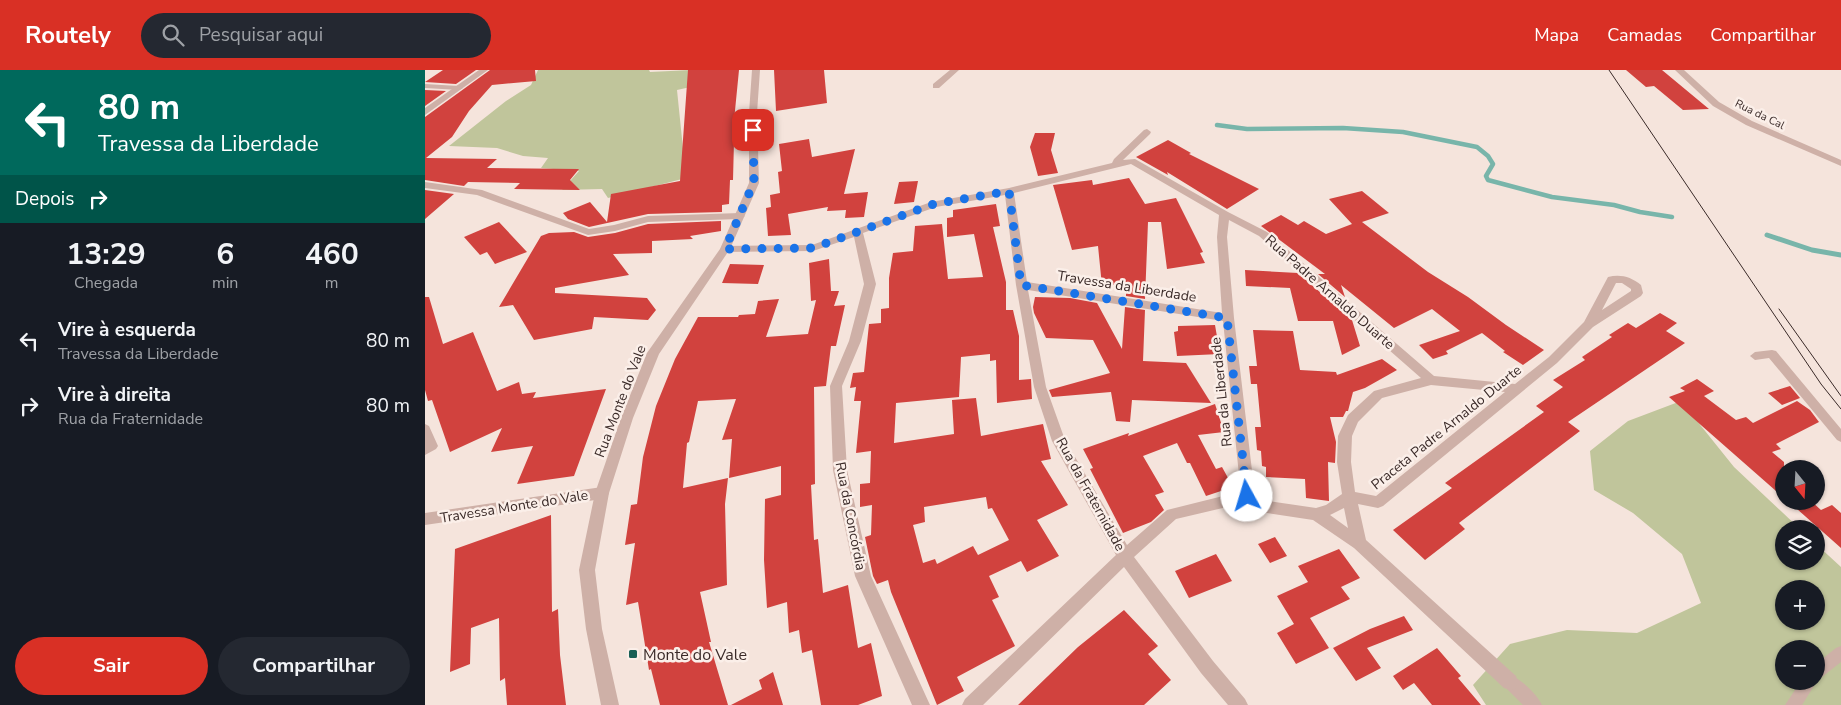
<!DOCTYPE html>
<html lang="pt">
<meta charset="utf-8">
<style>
body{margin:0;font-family:"Nunito Sans",sans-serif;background:#242831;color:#f1f3f6;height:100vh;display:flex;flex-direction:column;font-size:19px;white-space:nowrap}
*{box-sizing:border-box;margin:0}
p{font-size:16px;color:#9ea1a6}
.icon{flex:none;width:28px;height:28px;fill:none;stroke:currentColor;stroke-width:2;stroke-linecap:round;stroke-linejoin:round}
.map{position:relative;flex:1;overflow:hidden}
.panel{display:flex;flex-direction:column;background:#171b24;width:425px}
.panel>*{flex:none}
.top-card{background:#00695c;color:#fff;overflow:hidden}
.needle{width:32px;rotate:162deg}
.buttons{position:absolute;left:1350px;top:390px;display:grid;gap:10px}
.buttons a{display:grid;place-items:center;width:50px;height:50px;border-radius:50%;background:#171b24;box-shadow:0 1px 4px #0004;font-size:25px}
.pin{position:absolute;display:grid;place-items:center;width:42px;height:42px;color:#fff;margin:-21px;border-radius:10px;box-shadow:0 2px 8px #0006}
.me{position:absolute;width:55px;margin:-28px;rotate:354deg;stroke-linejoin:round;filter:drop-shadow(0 0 4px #0008)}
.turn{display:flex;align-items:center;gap:18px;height:105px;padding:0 15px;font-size:22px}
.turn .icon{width:65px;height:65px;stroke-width:2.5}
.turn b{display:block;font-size:35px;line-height:42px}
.then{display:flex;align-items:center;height:48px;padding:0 15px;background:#0003;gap:10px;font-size:19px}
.eta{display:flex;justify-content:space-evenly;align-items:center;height:85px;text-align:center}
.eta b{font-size:30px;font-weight:700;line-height:35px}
.action{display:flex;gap:10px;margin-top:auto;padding:10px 15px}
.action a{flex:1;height:58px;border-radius:30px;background:#d93025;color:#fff;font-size:20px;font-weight:700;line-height:58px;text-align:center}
.action a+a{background:#242831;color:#f1f3f6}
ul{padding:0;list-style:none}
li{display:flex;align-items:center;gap:15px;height:65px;padding:0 15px}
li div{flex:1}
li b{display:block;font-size:19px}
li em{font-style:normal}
header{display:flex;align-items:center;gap:30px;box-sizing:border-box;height:70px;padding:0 25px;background:#d93025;color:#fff}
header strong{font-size:24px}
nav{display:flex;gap:28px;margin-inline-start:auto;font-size:18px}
.search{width:350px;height:45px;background:#242831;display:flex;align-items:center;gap:12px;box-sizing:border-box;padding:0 18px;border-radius:28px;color:#9ea1a6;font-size:19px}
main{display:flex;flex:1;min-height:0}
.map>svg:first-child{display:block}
.green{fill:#c0c59b;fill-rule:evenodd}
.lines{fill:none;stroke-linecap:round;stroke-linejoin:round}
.stream-far1{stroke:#78b5aa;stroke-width:4.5}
.stream{stroke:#78b5aa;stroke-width:5}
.building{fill:#d1423e;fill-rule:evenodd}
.service{fill:#ceb0a7;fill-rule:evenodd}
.minor{fill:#ceb0a7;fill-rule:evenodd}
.tertiary{fill:#ceb0a7;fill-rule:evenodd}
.tram{stroke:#3a2a28;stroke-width:1}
.route{stroke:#1a73e8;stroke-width:9;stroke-dasharray:0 16.2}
.poi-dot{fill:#196056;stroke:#fbefe9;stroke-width:2}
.labels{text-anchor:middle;stroke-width:5;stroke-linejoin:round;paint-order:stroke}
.far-street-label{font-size:11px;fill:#3a2a28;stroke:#fbefe9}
.street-label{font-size:14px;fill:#3a2a28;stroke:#fbefe9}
.near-poi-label{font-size:16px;fill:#3a2a28;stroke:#fbefe9;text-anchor:start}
</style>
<header>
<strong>Routely</strong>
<div class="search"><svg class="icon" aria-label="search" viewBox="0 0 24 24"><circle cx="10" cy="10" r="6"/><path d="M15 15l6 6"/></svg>Pesquisar aqui</div>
<nav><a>Mapa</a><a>Camadas</a><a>Compartilhar</a></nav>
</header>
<main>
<section class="panel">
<div class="top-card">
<div class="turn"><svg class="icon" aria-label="left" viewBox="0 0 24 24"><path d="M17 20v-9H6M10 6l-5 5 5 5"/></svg><div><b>80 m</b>Travessa da Liberdade</div></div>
<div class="then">Depois<svg class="icon" aria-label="right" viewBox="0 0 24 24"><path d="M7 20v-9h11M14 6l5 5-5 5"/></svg></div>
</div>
<div class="eta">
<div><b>13:29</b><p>Chegada</p></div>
<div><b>6</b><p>min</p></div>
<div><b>460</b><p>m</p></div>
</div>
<ul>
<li><svg class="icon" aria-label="left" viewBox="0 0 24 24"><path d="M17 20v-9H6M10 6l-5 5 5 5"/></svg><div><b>Vire à esquerda</b><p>Travessa da Liberdade</p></div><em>80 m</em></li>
<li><svg class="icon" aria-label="right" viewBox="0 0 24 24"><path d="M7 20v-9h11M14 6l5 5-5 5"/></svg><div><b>Vire à direita</b><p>Rua da Fraternidade</p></div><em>80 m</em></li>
</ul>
<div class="action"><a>Sair</a><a>Compartilhar</a></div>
</section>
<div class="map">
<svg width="1416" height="635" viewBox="0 0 1416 635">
<rect width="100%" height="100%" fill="#f5e4dc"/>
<path class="green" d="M113,0H224L225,2L266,0L279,14L252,20L261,108L183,128L177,119L137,120L154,101L116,98L123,88L98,86L72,78L24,76L81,31L106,15Z
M1256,331L1309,397L1375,459H1359V491H1391V474L1416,497V635H1061L1048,615L1085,574L1142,560L1212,563L1276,533L1257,484L1208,443L1169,420L1165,381L1203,351ZM1359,519H1391V551H1359ZM1359,579H1391V611H1359Z"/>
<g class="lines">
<path class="stream-far1" d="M792,55L822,59L918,58L978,62L1052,77L1063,86L1068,94L1061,106L1063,110L1127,127L1189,135L1215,142L1247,147"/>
<path class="stream" d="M1342,165L1387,180L1416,185"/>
</g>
<path class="building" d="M18,0H51L31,14L0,12Z
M65,0H110L111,11L67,15L44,41L27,67L1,88L72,89L62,98L154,99L145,110L155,120L89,119L95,113L43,112L39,116L0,110V47Z
M263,0H314L307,71H309L308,110H305L304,134L297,135V142L223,144L164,157L143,149L138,143L165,132L182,152L186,124L255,111Z
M349,0H399L402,33L351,41Z
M1201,0H1237L1284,39L1258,40L1229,16L1221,17Z
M0,20L21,21L0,36Z
M610,63H630L626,80L633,103L613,106L605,77Z
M384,69L387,87L430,79L419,124L443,122L439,147L420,148L421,140L402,141L403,137L363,144L366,165L343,166L341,138L346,137L345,125L355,123L353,102L357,101L354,74Z
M743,70L766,83L764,84L834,119L802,139L742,102L743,105L711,87Z
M704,108L720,134L751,128L778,182L775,183L780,193L742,199L736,152H723L720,229L701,226V214L677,216L673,176L647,180L628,115L667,110L668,115Z
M493,111L489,132L469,134L474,112Z
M0,120L29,124L0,149Z
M937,121L964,143L937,152L1003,202L1043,227L1081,255L1119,280L1098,295L1078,282L1080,281L1057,263L1021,281L1023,284L1008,289L994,275L1035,261L1007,239L969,258L916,215L920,227L893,204H900L836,156L856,145L873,155L879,151L901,164L927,154L904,129Z
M571,134L575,156L568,157L581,212V240H588L594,266V310L606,309L607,329L572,333L571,290L565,291V284L536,287L534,327L471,333L469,373L529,364L527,330L551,328L556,366L618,354L626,389L616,391L643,435L612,450L634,486L602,502L596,491L564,506L574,527L567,530L590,576L532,607L539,621L512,635L466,522L463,510L452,514L448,506L440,467L446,465L447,435L435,437V414L445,413L446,381L431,383L436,331H429L431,317L425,318L428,303L439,302L444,254L456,253V239L464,238V208L468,183L488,181L490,156L517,154L523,209L558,207L549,164L522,167V148L528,147V140ZM561,427L563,439L567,438L584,470L553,485L548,476L512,494L510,489L498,493L488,455L500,452L499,437Z
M296,151V161L265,166L268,169L227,171V183L188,184L204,205L130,218V223L222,228L231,240L223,250L169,247L167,259L109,270L88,235L74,237L116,166L124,163L149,162L163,167L190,163L223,154Z
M74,152L102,182L70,194L62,182L55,185L39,167Z
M404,189L406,221H414L409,236L420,235L411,276H406L401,316L389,317L390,414L386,415L389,470L393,469L398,523L423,515L433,578L446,573L457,626L433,635H396L387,580L377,583L374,560L364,563L362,532L342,538L339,490L340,429L356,425V396L304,408L307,369L297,370L311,329L273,331L264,372L262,373L258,418L303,408L300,434L302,515L275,522L286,572H284L303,635H235L226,599L224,600L213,532L201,535L210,473L200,475L206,435L212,434L218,387L231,336L250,289L273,247H313L314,245L330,244L333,231L354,229L341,267L383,264L391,230L386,231L384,193Z
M305,194L339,195L333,214L297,213Z
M820,200L873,203L927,250L935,276L917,285L908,251H873L865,218L821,216Z
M0,227H4L18,274L48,262L72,321L94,312L97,324L111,322L108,328L181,319L149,406L92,414L108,376L66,382L77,358L25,382L7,330L3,331L0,320Z
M610,227L645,228L672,233L697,279L700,237L720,240L718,291L761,293L786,333L707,330L705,352L691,351L686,322L627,327L624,320L685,303L668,270L621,268L609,243L608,237Z
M1235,243L1252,253L1241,261L1260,273L1143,352L1155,361L1034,453L1040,459L1000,490L968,460L1027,418L1020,413L1119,342L1111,336L1138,317L1128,310L1160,290L1157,287L1187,267L1184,265L1203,253L1211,258Z
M790,255L795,284L752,286L749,262L753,261V256Z
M828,260L868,261L875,300L911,302L912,305L957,289L972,300L940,318L928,322L923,341H921L918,347H905L911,372L910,393L903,392L904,431L881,428L880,409L841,407V397L837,396L836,381L832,380L830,357H836L832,314H826L824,296H832Z
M1272,309L1289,321L1279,326L1311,350L1321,347L1328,353L1372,331L1385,340L1394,352L1351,374L1356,379L1347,382L1359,392V428L1244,327L1260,321L1255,318Z
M1365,316L1375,328L1357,335L1343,323Z
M790,334L799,362L773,365L791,399L797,397L808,417L781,426L765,393H762L752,373L718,386L739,422L730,425L739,440L726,452L698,463L665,399L668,398L658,379L704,363L703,366Z
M1363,431H1386L1396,440L1407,435L1416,443V478Z
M126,445L127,542L133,539L135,585L141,635H82L80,608L75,611L74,548L46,558L45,594L25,602L30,479Z
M850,467L862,486L845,493L833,474Z
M914,479L935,508L916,517L925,529L885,548L904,578L871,594L852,563L869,554L852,526L883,512L873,496Z
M791,484L807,511L764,528L750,501Z
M699,540L733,576L723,584L746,610L719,635H593L653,577Z
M979,546L988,560L942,578L956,598L931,611L908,578L945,559Z
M1012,578L1036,606L1033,608L1056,635H1007L989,613L978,620L968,606Z
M348,602L358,635H306L337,619L334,610Z"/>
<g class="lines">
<path class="service" d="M0,14L34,16L38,18L34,20L0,18Z
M1347,280L1351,281L1416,359V372L1412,370L1344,288L1330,290L1325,286L1330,282Z
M0,354L4,356L13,376L11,379L0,385Z
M1416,576V592L1392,611L1377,635H1360L1376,611H1391V594L1411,578Z
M1085,605C1096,609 1112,624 1117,635H1098L1080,617L1077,612L1080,607Z"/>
<path class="minor" d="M54,0H63L0,45V38Z
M525,0H534L514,18H508V14Z
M722,59L726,62L725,64L698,90L710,89L803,142L842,162L1009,306L1090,314L1124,287L1159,252L1183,207C1196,204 1206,207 1216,215L1218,223L1216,226L1168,257L1132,293L958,436L953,438L933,434L941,470L1091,606L1093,612L1091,618L1085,620L1079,618L929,478L888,450L802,437L751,449L709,487L788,591L820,629L823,635H803L776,603L699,497L558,635H537L540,629L691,485L627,371L609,317L591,215L580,125L511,137L438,163L451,214L436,271L417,316L422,400L446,506L505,635H487L430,506L408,400L405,316L424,271L439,214L429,167L388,181L300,182L295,179L300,176L387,175L506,132L584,118L687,93L689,89L719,60ZM706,94L794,145L792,167L797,243L602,212L589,123ZM804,150L834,166L996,308L949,321L923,345L913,366L912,392L917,424L901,435L891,438L829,429L830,426L809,248L802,167ZM1191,213H1197L1206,219V221L1177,240ZM603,220L798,251L816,424L812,427L802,425L742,440L702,475L640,370L621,317ZM1006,315L1080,322L951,426L930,422L926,392L927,366L933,352L957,328ZM919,438L923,458L905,445Z
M0,112L57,120L164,159L189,155L223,146L315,143L320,146L315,149L223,152L190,161L163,165L52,125L0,118Z
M177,417L182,419L184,423L182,427L177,429L0,455V443Z"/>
<path class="tertiary" d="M327,0H335L332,43L334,113L305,179L234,284L208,348L184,423L170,500L177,559L194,635H176L161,559L154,500L170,423L196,348L222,283L295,179L324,113V43Z
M1250,0H1259L1294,32L1327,51L1416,90V96L1321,55L1288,36Z"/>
<path class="tram" d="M1184,0L1396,314L1416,339
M1354,239L1416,326"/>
</g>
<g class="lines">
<path class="route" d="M328,60L329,112L300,179L388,178L509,134L584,121L596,215L802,248L822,426"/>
</g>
<rect class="poi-dot" x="203" y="579" width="10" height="10" rx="2.5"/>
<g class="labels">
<g class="far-street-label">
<text transform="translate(1335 44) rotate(26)" y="4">Rua da Cal</text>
</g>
<g class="street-label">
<text transform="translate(702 216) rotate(9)" y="5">Travessa da Liberdade</text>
<text transform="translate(905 222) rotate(41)" y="5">Rua Padre Arnaldo Duarte</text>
<text transform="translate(796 322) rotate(-96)" y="5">Rua da Liberdade</text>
<text transform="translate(195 331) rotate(-69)" y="5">Rua Monte do Vale</text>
<text transform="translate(1021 357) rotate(-39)" y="5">Praceta Padre Arnaldo Duarte</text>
<text transform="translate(666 424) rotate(61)" y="5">Rua da Fraternidade</text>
<text transform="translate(89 436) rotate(-9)" y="5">Travessa Monte do Vale</text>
<text transform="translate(426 446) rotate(79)" y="5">Rua da Concórdia</text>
</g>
<g class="near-poi-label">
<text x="218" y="590">Monte do Vale</text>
</g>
</g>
</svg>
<div class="buttons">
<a><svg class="needle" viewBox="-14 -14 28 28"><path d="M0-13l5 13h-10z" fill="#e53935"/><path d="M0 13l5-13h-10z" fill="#9ea1a6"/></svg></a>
<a><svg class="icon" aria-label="layers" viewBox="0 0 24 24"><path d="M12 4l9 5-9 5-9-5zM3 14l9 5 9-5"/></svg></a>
<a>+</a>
<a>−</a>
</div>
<div class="pin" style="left:328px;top:60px;background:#d93025"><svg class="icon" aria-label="arrive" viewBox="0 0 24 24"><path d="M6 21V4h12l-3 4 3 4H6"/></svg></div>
<svg class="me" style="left:822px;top:426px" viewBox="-20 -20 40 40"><circle r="19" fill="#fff"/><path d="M0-13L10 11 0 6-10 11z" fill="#1a73e8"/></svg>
</div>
</main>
